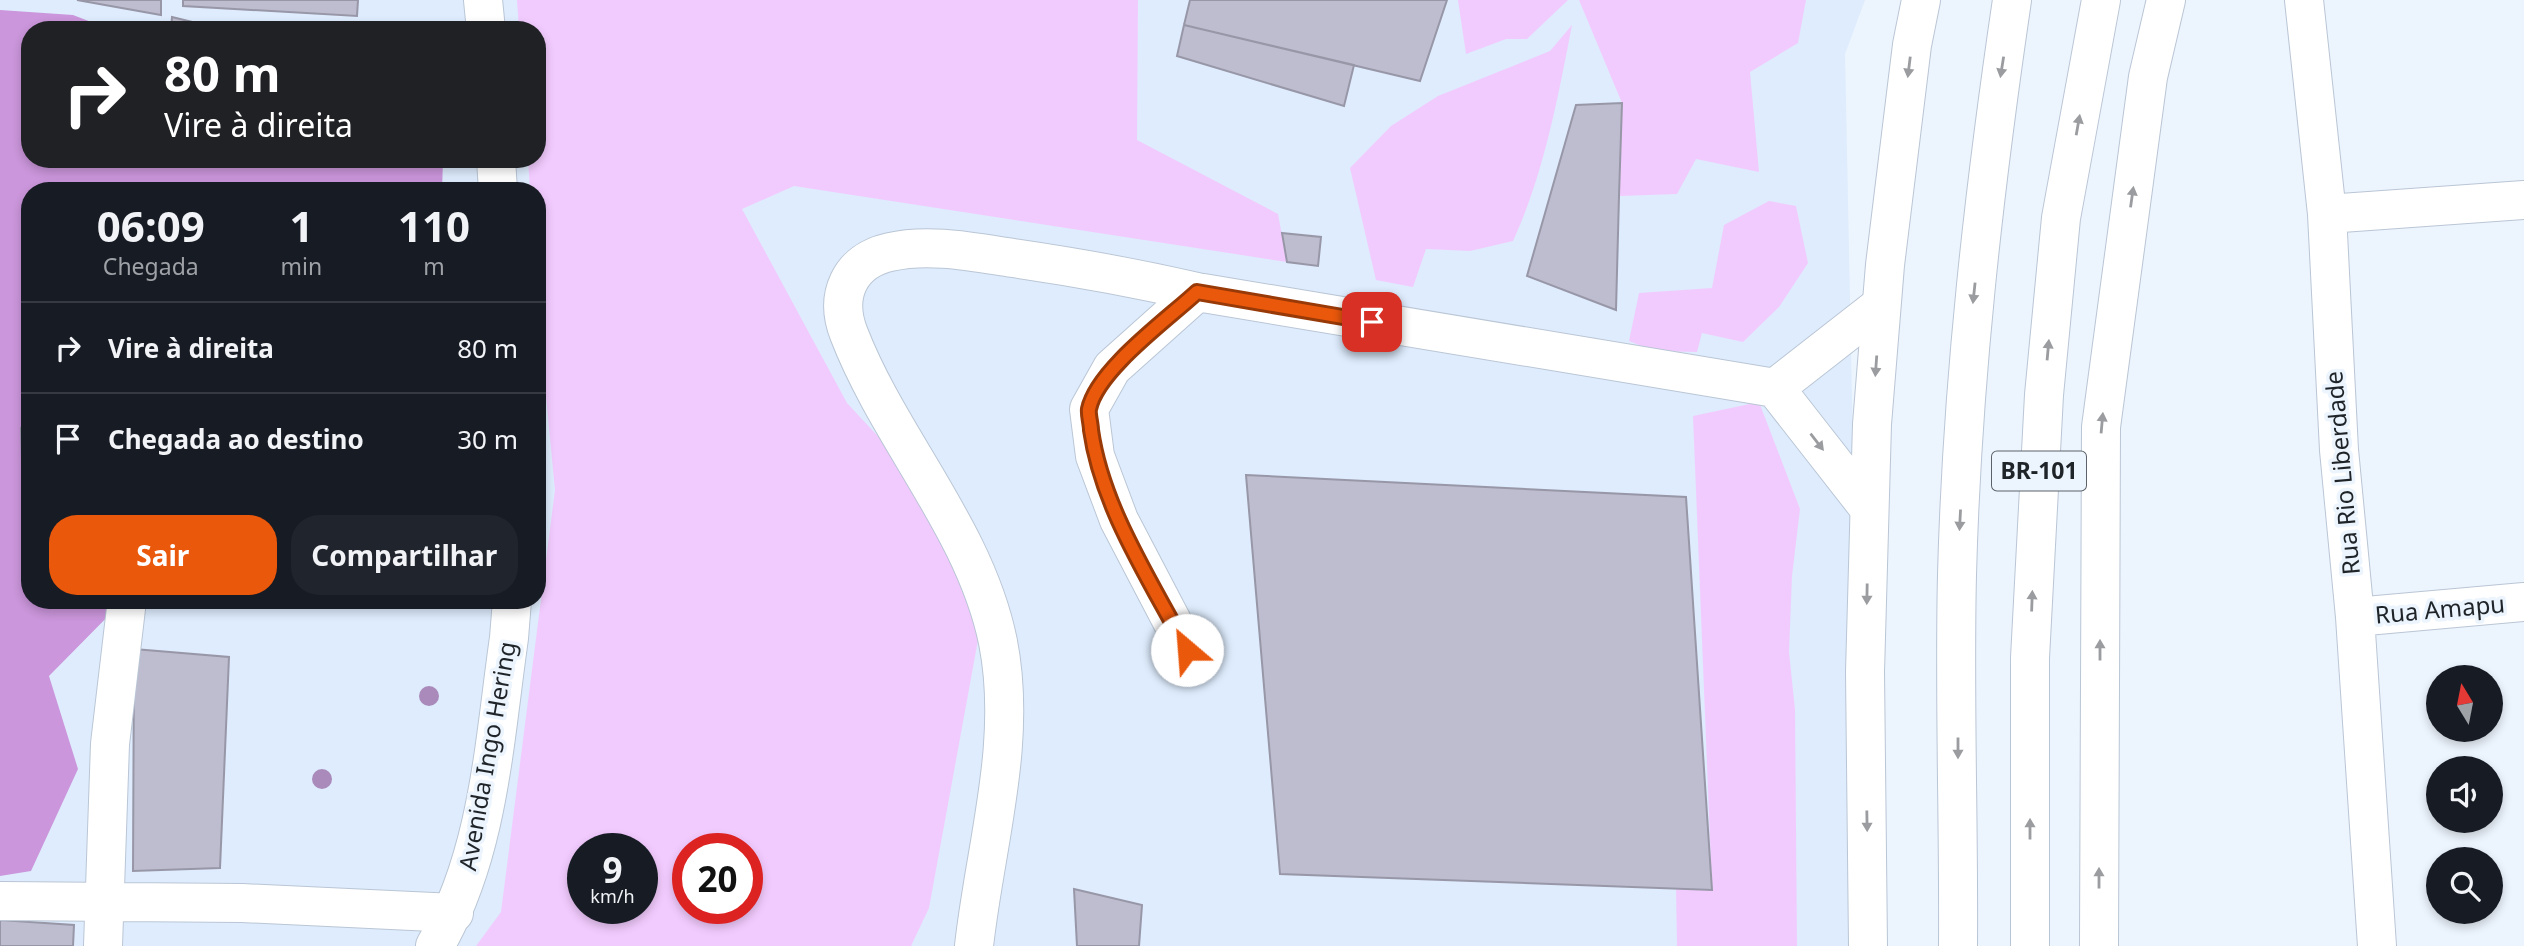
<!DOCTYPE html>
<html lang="pt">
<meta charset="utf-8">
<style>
body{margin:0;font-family:"Noto Sans",sans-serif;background:#20242c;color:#f1f3f6;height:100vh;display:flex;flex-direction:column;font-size:26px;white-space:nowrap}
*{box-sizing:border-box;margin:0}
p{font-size:23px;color:#9ea1a6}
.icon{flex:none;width:38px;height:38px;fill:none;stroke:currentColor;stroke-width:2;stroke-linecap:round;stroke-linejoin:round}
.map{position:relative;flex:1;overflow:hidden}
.side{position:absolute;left:21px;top:182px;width:525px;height:427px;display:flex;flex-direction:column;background:#171b24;border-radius:28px;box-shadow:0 4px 10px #0003}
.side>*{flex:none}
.hud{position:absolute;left:21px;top:21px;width:525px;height:147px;border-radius:28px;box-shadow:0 4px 10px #0003;background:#202124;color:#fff;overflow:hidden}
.needle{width:46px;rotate:350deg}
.controls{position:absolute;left:2426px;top:665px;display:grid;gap:14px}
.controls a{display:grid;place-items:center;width:77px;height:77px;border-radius:50%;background:#171b24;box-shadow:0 4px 10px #0003;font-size:35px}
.speed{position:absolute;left:567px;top:833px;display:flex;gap:14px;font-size:35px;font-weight:700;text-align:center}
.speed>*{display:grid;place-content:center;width:91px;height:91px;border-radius:50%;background:#171b24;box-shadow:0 4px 10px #0003;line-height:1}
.speed small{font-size:18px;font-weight:400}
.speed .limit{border:10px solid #d22;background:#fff;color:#111}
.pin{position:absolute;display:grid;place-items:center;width:60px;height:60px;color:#fff;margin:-30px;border-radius:14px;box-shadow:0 4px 10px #0006}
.me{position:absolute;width:77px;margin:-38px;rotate:333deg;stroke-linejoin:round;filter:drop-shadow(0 0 5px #0008)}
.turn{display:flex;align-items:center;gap:24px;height:147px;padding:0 28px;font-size:32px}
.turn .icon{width:91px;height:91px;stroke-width:2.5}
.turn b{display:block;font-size:49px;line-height:60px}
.eta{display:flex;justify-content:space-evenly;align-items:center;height:119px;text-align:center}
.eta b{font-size:42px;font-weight:700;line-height:49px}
.cta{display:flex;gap:14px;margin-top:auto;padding:14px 28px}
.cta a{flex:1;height:80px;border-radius:28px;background:#ea580c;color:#fff;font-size:28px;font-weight:700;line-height:80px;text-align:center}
.cta a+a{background:#20242c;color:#f1f3f6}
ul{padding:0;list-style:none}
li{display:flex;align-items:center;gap:21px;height:91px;padding:0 28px;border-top:2px solid #363941}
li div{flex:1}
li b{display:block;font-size:26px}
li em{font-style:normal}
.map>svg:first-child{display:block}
.built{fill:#deecfd;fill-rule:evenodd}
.green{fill:#f2cbfe;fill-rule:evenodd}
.forest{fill:#cb96db}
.building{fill:#bdbdcf;stroke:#9897a8;stroke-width:2}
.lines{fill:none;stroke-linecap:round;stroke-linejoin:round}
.minor-casing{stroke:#bac6d5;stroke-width:40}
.major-casing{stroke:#bac6d5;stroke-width:40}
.highway-casing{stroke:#bac6d5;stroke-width:40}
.minor{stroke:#fff;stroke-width:38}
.major{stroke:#fff;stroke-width:38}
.highway{stroke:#fff;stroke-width:38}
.tree{fill:#a98abb}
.oneway{fill:#9a9c9f}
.route-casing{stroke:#983908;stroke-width:18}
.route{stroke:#ea580c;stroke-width:12}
.labels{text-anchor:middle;stroke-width:7;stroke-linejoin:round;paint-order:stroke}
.shield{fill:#ecf4fd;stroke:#5c6269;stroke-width:2}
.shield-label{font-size:23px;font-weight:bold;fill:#1f2429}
.street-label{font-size:24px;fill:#1f2429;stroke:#ecf4fd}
</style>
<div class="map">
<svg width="2524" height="946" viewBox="0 0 2524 946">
<rect width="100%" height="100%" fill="#ecf4fd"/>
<path class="built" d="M0,0H1865L1845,54L1863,946H0ZM30,30H537V159H30ZM30,191H537V600H30ZM583,849H642V908H583ZM688,849H747V908H688Z"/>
<path class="green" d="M517,0H1138L1137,140L1278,214L1287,262L794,186L742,209L847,403L927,489L980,629L929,908L911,946H476L501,912L555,490L537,303V191H530L528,159H537V30H519ZM583,849H642V908H583ZM688,849H747V908H688Z
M1458,0H1568L1527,39H1506L1466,54Z
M1579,0H1806L1798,43L1750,72L1759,172L1696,159L1677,194L1619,196L1622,103Z
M1572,25C1558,97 1544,174 1513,241L1470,251L1426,249L1413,287L1376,280L1350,168L1391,126L1438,96L1550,51Z
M1769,201L1796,206L1808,263L1779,307L1743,342L1702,333L1697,352L1654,351L1629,341L1639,293L1712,288L1724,225Z
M1759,402L1800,509L1792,576L1789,652L1795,710L1797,946H1677L1676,888L1712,889L1693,416Z"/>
<path class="forest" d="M0,10L73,15L112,30H30V159H443L442,191H30V427L21,428L24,519L30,521V600L122,602L49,676L78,769L31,871L0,876Z"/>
<path class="building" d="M77,0H161V15Z
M183,0H358L357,16L183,6Z
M1190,0H1447L1420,81L1184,25Z
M172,17L225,30H171Z
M1184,25L1354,65L1344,106L1177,56Z
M1622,103L1619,196L1616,310L1527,276L1576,105Z
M1282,233L1321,237L1318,266L1287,262Z
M30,427V521L24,520L21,428Z
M1246,475L1686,497L1712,890L1280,874Z
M134,649L229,657L220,868L133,871Z
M1074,889L1142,905L1139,946H1077Z
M0,920L74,925L73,946H0Z"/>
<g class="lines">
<defs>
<path id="minor" d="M2304,0L2327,214L2339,450L2355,617L2377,946
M2327,214L2524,200
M1775,388L1880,306
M2355,617L2524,602
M1187,650L1119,520L1095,456L1089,409L1112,368L1197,292
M0,901L242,903L454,913
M103,946L110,744L127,600
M974,946C985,846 1018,743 998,642C975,529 890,440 849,334C834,296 849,261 890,252C929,243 973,252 1013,258C1075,267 1136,278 1197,292L1775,388L1868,507"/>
<path id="major" d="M483,0L486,30
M496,159L498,191
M435,946C489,853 494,742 509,638L512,600
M1868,946L1865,672L1872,424L1885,265L1912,45L1921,0
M2099,946L2101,427L2148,77L2166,0"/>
<path id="highway" d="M1958,946C1959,822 1954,698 1957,575C1962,382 1984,190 2012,0
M2030,946V658L2044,395L2061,218L2101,0"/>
</defs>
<use href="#minor" class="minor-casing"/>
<use href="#major" class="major-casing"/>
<use href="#highway" class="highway-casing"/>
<use href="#minor" class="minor"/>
<use href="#major" class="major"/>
<use href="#highway" class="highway"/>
</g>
<g class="tree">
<circle cx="429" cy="696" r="10"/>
<circle cx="322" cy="779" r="10"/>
</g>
<defs><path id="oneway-solid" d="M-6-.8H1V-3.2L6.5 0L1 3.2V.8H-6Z" transform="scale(1.75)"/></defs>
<g class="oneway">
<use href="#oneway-solid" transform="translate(1909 67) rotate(97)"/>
<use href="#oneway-solid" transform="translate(2002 67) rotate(99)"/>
<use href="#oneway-solid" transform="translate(2078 125) rotate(-80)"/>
<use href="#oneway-solid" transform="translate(2132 197) rotate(-82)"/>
<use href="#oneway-solid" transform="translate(1974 293) rotate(96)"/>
<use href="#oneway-solid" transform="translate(2048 350) rotate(-85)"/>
<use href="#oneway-solid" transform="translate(1876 366) rotate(94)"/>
<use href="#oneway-solid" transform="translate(2102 423) rotate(-85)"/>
<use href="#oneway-solid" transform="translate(1817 442) rotate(52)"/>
<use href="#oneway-solid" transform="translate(1960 520) rotate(93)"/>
<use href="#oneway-solid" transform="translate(1867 594) rotate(91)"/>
<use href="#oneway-solid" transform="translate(2032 601) rotate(-88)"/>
<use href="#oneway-solid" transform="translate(2100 650) rotate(-90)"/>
<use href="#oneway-solid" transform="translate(1958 748) rotate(90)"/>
<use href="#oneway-solid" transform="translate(1867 821) rotate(89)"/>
<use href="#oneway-solid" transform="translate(2030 829) rotate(-90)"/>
<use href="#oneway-solid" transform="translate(2099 878) rotate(-90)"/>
</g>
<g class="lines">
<defs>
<path id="route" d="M1187,650C1151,581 1102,508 1091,430C1091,424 1088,414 1089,409C1097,370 1168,319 1197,292L1372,322"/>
</defs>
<use href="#route" class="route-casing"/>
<use href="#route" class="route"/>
</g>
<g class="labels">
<rect class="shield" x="1992" y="451.5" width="94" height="39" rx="5"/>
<g class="shield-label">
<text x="2039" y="479">BR-101</text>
</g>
<g class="street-label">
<text transform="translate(2343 473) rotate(-95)" y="8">Rua Rio Liberdade</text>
<text transform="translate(2440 610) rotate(-5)" y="8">Rua Amapu</text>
<text transform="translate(488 756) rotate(-80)" y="8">Avenida Ingo Hering</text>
</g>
</g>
</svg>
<div class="controls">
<a><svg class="needle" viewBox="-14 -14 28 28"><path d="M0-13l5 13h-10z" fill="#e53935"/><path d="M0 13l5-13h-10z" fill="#9ea1a6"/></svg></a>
<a><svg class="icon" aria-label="sound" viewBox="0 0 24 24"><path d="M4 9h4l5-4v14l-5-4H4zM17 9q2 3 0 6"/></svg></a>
<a><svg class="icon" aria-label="search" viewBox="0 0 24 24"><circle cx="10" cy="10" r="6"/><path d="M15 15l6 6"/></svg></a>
</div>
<div class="speed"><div>9<small>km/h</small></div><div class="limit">20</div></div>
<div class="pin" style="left:1372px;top:322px;background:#d93025"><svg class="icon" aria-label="arrive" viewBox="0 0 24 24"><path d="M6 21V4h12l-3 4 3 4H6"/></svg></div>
<svg class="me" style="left:1187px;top:650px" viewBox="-20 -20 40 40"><circle r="19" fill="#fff"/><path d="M0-13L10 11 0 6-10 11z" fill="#ea580c"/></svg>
<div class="hud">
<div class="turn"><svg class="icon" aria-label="right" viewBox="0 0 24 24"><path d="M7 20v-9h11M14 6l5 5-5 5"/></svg><div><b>80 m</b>Vire à direita</div></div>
</div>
<section class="side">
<div class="eta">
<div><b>06:09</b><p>Chegada</p></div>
<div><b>1</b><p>min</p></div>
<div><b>110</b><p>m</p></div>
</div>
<ul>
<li><svg class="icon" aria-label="right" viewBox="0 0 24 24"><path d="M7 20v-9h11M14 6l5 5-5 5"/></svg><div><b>Vire à direita</b></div><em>80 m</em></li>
<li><svg class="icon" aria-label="arrive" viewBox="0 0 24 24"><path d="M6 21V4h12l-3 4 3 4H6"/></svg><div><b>Chegada ao destino</b></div><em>30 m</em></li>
</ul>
<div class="cta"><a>Sair</a><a>Compartilhar</a></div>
</section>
</div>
